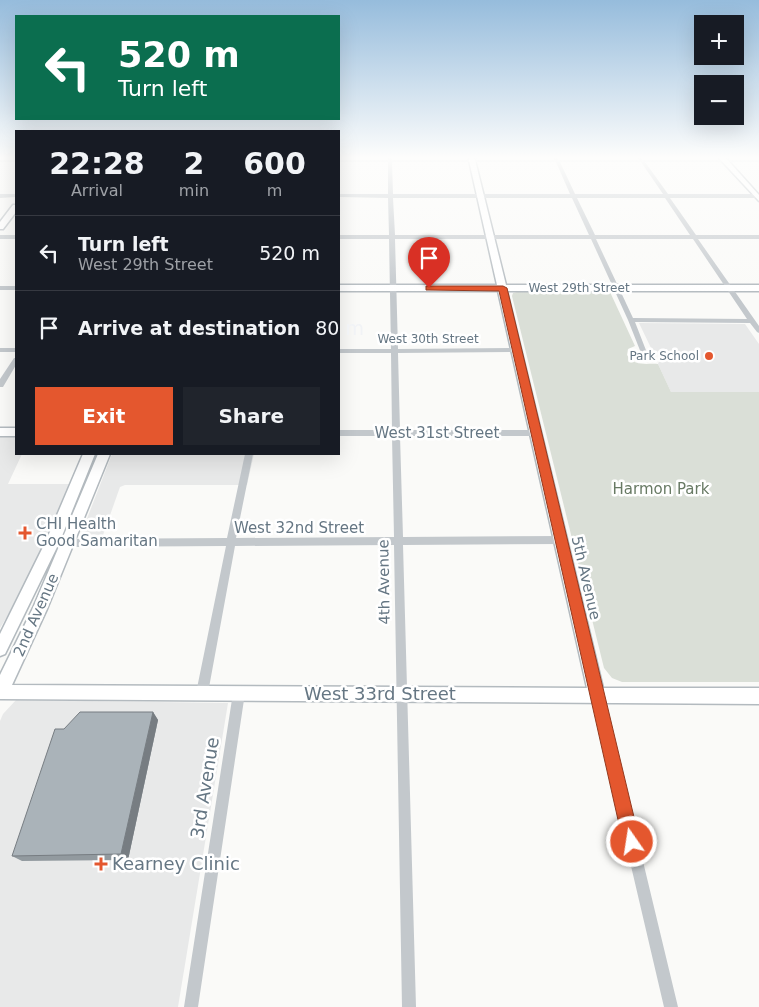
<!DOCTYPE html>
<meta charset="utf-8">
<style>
body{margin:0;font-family:"DejaVu Sans",sans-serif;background:#20242c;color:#f1f3f6;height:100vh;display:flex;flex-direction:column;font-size:19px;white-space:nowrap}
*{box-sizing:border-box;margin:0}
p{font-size:16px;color:#9ea1a6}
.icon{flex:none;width:28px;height:28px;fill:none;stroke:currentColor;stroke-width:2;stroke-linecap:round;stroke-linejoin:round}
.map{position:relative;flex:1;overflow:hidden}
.panel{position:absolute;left:15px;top:130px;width:325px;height:325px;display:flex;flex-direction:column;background:#171b24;border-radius:0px;box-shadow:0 5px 20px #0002}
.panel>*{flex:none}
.guide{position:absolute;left:15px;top:15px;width:325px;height:105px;border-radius:0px;box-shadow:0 5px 20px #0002;background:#0b6e4f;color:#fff;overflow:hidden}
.buttons{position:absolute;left:694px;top:15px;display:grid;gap:10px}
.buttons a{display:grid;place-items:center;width:50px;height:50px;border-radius:0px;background:#171b24;box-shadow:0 5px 20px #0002;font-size:25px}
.pin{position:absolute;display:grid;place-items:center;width:42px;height:42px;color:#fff;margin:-51px -21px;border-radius:50% 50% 50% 0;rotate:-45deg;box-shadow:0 0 5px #0007}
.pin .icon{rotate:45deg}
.me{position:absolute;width:55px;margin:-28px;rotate:347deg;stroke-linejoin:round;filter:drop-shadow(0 0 4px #0008)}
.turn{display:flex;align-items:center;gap:18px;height:105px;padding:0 20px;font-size:22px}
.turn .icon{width:65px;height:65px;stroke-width:2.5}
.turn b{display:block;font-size:35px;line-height:42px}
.eta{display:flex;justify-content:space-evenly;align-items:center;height:85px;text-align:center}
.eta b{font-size:30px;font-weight:600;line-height:35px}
.cta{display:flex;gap:10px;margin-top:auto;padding:10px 20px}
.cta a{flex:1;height:58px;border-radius:0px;background:#e4572e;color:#fff;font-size:20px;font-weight:600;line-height:58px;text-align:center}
.cta a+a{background:#20242c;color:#f1f3f6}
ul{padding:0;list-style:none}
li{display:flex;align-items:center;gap:15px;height:75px;padding:0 20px;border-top:1px solid #363941}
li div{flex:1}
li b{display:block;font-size:19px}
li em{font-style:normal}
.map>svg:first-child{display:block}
.built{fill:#e8e9e9}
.green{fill:#dadfd7}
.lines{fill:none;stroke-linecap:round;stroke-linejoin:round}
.secondary-casing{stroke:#b3babf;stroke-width:3}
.street{fill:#c3c8cc;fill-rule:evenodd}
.secondary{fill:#fff;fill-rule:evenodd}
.wall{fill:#929a9f}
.shaded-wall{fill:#777d82}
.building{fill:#aab3b9;stroke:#777d82}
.route{fill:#e4572e;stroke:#94391e}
.poi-dot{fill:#e4572e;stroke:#fff;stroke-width:2}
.labels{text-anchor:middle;stroke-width:5;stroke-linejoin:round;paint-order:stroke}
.far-street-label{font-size:12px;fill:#657683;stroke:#fff}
.far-poi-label{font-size:12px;fill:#657683;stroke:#fff;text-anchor:end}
.street-label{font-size:15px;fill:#657683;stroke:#fff}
.park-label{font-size:15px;fill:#687a64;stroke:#fff}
.poi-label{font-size:15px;fill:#657683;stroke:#fff;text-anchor:start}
.near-street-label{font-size:18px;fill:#657683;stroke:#fff}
.near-poi-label{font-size:18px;fill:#657683;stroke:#fff;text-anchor:start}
</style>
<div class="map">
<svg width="759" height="1007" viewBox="0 0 759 1007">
<rect width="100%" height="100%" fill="#fafaf8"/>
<path class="built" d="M639,323L745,324L759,344V392H671L658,364L660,359L657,352L651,348Z
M0,432H16V454H22L8,484H72L29,581L0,628Z
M112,454H254L247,485H125L120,487L103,535L84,534L83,529Z
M16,700L228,703L178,1007H0V721L3,714Z"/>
<path class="green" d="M517,292H610L635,346L628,349L627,355C635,367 646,363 658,364L671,392H759V682H622L612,678L604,668L512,296L513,293Z"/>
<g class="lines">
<defs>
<path id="secondary" d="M468,156H474L506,285H759V291H507L603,688H759V704L0,699V675L33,608L98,454H110L47,609L12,685L587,688L498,291H339V285H497Z
M717,156H724L759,195V201Z
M13,205H16V212L3,229H0V222Z
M0,428H16V436H0Z
M83,454H95L60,541L5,654L0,656V634L46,541Z"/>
</defs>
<use href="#secondary" class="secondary-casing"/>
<path class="street" d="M388,156H392V160H554V158L556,157L559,160H639L638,158L640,157L643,160H759V162H645L668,194H759V198H670L696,235H759V239H698L759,326V333L757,332L750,323L635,322L649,358L646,360L643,358L628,320L591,239H395L398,349L516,348L519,350L516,352L398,353L400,430H536L540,433L536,436H400L403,537L561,536L564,537L566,540L564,543L561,544L403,545L416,1007H402L394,545L235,546L208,693L206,697L202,698L198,697L196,693L226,546L68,547L65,546L63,543L65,540L68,539L227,538L245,454H253L236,538L394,537L392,436H339V430H392L391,353H339V349H391L389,239H339V235H389L388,198L339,197V194H388V162H339V160H388ZM392,162H556L570,194H393ZM560,162H641L663,194H575ZM393,198H572L589,235H395ZM577,198H665L690,235H595ZM596,239H693L747,319L633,318Z
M0,160H16V162H0Z
M0,194H16V197L0,198Z
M0,235H16V239H0Z
M0,286H16V290H0Z
M0,348H16V352H0Z
M14,358H16V365L3,387H0V379Z
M239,688L243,689L245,693L198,1007H184L233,693L235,689Z
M597,690L601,691L603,695L678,1007H664L591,695L593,691Z"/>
<use href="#secondary" class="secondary"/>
</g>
<path class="wall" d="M153,712L158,720L128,860L22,861L12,856L64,729Z"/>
<path class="shaded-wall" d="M153,712L158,720L128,860L121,854Z"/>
<path class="building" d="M80,712H153L121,854L12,856L55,729H64Z"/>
<linearGradient id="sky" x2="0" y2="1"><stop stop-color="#96bcdc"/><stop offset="0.53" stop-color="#fdfdfc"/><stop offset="1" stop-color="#fdfdfc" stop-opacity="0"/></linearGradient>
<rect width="759" height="297" fill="url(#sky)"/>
<path class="route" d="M426,286H503L507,288L640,842L638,848L632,850L626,848L623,842L499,291L429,290H426Z"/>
<g class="poi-dot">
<circle cx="709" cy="356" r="5"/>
<path d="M22.5 525.5h5v5h5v5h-5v5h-5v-5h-5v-5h5z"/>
<path d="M98.5 856.5h5v5h5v5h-5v5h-5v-5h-5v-5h5z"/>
</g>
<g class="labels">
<g class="far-street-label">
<text x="579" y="292">West 29th Street</text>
<text x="428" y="343">West 30th Street</text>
</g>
<g class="far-poi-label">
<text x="699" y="360">Park School</text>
</g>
<g class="street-label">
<text x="437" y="438">West 31st Street</text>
<text x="299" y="533">West 32nd Street</text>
<text transform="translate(586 578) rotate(77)" y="5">5th Avenue</text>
<text transform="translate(384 582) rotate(-91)" y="5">4th Avenue</text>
<text transform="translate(36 615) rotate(-66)" y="5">2nd Avenue</text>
</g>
<g class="park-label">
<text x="661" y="494">Harmon Park</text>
</g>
<g class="poi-label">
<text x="36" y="529">CHI Health<tspan x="36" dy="17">Good Samaritan</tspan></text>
</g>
<g class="near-street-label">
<text x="380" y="700">West 33rd Street</text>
<text transform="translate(205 788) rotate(-81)" y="6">3rd Avenue</text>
</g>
<g class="near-poi-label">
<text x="112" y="870">Kearney Clinic</text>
</g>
</g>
</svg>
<div class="buttons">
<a>+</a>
<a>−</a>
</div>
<div class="pin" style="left:429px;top:288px;background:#d93025"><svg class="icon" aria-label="arrive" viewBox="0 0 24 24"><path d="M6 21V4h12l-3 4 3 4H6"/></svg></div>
<svg class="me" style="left:632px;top:842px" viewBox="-20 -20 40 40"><circle r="17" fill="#e4572e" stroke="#fff" stroke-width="3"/><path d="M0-11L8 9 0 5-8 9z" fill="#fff"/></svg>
<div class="guide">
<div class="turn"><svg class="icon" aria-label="left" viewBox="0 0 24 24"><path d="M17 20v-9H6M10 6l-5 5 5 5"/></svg><div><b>520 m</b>Turn left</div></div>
</div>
<section class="panel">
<div class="eta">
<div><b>22:28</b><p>Arrival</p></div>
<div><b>2</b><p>min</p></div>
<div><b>600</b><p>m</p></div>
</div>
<ul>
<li><svg class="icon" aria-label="left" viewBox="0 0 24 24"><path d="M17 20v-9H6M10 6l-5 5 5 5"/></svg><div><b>Turn left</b><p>West 29th Street</p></div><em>520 m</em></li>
<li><svg class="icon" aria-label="arrive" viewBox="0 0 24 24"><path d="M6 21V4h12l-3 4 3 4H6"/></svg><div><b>Arrive at destination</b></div><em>80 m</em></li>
</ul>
<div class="cta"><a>Exit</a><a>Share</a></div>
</section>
</div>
